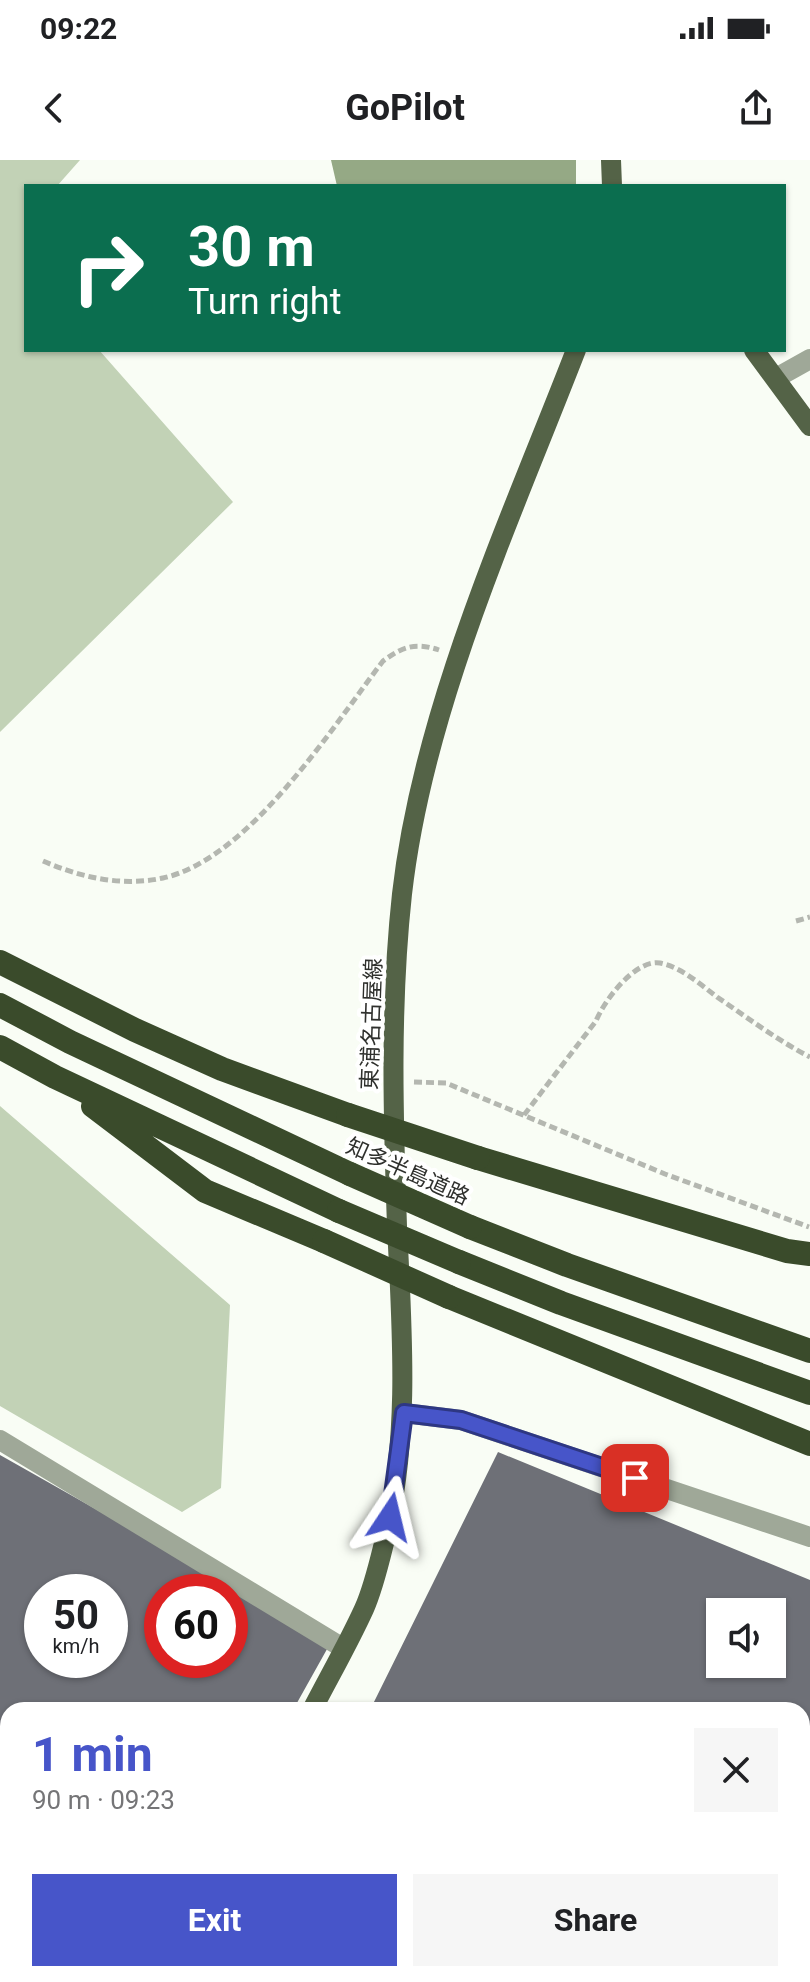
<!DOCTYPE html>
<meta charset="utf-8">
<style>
body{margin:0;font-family:Roboto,"Noto Sans JP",sans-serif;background:#f6f6f6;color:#202124;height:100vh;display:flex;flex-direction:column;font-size:30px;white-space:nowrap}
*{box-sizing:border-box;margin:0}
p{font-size:26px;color:#757577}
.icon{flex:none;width:44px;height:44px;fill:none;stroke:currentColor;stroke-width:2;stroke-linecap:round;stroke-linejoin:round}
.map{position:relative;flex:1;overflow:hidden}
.drawer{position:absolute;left:0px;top:1542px;width:810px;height:280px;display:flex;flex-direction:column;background:#fff;border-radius:24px 24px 0 0;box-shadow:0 2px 6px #0004}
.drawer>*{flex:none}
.banner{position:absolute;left:24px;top:24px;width:762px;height:168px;border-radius:0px;box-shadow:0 2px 6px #0004;background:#0b6e4f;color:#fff;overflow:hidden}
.tools{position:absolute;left:706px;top:1438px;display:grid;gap:16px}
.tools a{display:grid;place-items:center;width:80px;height:80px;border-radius:0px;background:#fff;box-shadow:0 2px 6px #0004;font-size:40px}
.speed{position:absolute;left:24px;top:1414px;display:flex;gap:16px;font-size:40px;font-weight:700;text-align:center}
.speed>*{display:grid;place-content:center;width:104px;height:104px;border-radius:50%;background:#fff;box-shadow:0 2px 6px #0004;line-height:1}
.speed small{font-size:20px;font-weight:400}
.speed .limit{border:12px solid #d22;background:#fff;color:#111}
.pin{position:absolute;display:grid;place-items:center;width:68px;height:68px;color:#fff;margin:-34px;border-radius:16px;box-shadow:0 4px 12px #0006}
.me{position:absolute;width:88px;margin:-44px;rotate:10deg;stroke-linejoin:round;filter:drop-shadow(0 0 6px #0008)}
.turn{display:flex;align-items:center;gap:28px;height:168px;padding:0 32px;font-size:36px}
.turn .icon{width:104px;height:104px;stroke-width:2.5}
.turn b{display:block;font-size:56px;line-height:68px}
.round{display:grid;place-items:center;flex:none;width:84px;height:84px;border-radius:0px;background:#f6f6f6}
.summary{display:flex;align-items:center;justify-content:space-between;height:136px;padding:0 32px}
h1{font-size:48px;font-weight:700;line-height:60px;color:#4755c9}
.action{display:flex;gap:16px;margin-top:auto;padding:16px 32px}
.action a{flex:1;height:92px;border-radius:0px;background:#4755c9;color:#fff;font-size:32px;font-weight:700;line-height:92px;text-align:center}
.action a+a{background:#f6f6f6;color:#202124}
.status{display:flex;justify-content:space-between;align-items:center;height:56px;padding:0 40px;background:#fff;direction:ltr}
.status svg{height:22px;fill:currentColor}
header{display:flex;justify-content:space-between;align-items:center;height:104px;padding:0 32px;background:#fff;font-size:36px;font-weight:700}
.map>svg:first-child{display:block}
.green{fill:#c2d2b6}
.water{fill:#95a985}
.building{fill:#6e7077;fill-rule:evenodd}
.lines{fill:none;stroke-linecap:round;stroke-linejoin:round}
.path{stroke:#b4b7b0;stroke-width:5;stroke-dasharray:8 4;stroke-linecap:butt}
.minor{stroke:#9fa898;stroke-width:20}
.major{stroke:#546347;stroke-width:20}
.highway{stroke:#3a4b2b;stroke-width:24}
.highway-bridge{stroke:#3a4b2b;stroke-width:24}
.route-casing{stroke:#2e3783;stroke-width:20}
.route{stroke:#4755c9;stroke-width:14}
.labels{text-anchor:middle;stroke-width:8;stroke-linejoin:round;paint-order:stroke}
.street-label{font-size:22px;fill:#2f302d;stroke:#fff}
</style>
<div class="status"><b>09:22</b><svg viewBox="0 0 49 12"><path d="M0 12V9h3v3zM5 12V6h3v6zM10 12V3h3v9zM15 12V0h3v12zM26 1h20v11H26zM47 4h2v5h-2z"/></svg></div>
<header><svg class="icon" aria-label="back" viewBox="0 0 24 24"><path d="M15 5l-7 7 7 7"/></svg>GoPilot<svg class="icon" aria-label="share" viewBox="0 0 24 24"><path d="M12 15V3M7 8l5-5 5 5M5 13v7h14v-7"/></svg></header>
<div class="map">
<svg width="810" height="1822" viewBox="0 0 810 1822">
<rect width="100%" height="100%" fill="#f9fdf5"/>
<path class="green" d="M0,0H80L57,26H26V190H99L233,342L0,572Z
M0,946L230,1145L221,1328L182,1352L0,1246Z"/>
<path class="water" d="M331,0H576V26H337Z"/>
<path class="building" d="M498,1292L810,1420V1822H236L240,1814H802V1550H370ZM720,1452H772V1504H720Z
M0,1295L331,1482L293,1550H8V1814H144L140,1822H0ZM42,1432H110V1500H42ZM162,1432H230V1500H162Z"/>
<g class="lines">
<path class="path" d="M43,701C80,717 121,727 163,718C249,699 331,569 383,501C402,487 415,482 439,490
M796,761L810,757
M414,922L446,923L665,1014L809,1067
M524,955L596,861C604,841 635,799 660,803C681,807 700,824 717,837C748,858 777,880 810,897"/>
<path class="minor" d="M776,218L810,199
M404,1253L461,1260L810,1377
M0,1280L343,1488"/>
<path class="major" d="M611,0L612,26
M754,190L810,266
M312,1550C329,1517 348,1484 364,1449C374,1427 380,1399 386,1375C410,1272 402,1170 397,1066C393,955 390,844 402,734C423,549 509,363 576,190
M161,1822L165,1814"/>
<path class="highway" d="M0,802L135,870L222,909L348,955
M0,845L70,882L350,1014
M0,887L55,917L339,1051
M93,946L205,1031L324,1081
M478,998L787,1091L810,1094
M470,1067L567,1105L810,1191
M459,1102L561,1143L810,1233
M449,1137L810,1284"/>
<path class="highway-bridge" d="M348,955L478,998
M350,1014L470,1067
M339,1051L459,1102
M324,1081L449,1137"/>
</g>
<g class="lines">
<defs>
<path id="route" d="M390,1357L404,1253L461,1260L635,1318"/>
</defs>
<use href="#route" class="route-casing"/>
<use href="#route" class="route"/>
</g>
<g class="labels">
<g class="street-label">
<text transform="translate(371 864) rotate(-88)" y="8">東浦名古屋線</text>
<text transform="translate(408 1011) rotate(24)" y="8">知多半島道路</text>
</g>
</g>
</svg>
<div class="tools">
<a><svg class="icon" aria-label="sound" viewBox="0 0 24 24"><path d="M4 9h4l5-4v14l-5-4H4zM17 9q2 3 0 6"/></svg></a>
</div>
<div class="speed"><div>50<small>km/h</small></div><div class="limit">60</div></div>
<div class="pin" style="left:635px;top:1318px;background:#d93025"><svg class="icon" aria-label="arrive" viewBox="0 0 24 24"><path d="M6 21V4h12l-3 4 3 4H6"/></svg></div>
<svg class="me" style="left:390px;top:1357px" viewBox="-20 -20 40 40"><path d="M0-17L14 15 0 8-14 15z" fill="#4755c9" stroke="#fff" stroke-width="4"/></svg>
<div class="banner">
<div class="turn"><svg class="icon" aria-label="right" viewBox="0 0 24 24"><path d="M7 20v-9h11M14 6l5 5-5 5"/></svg><div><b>30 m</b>Turn right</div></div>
</div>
<section class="drawer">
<div class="summary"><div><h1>1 min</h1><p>90 m · 09:23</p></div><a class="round"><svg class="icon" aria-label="close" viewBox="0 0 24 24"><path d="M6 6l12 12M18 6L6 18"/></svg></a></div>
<div class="action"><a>Exit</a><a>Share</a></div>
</section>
</div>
